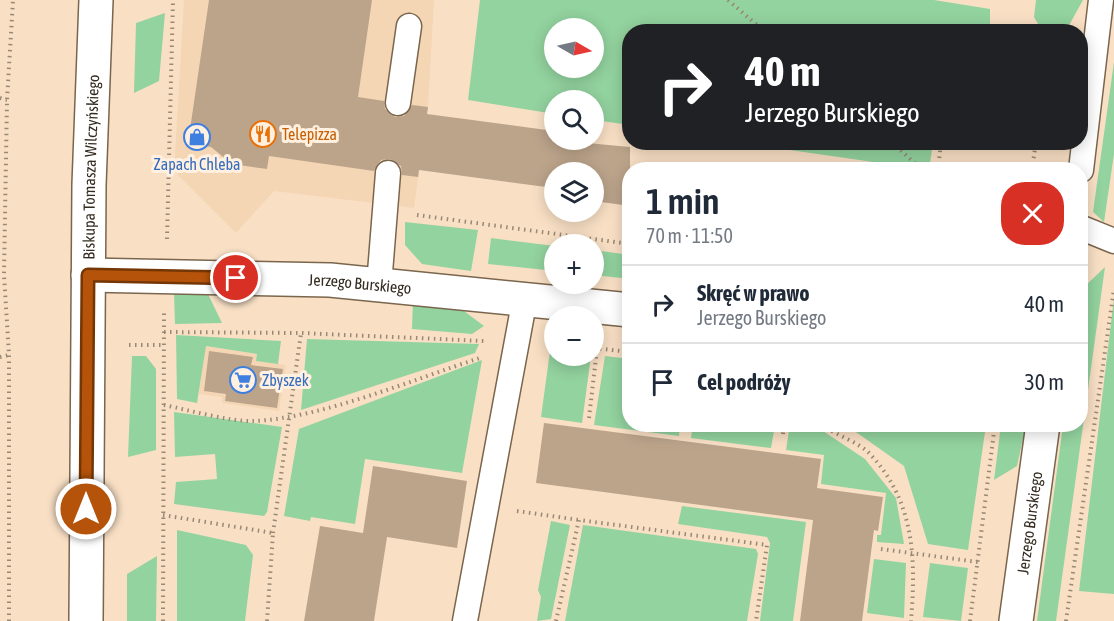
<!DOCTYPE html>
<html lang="pl">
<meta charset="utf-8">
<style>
body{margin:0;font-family:"Asap Condensed",sans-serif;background:#f2f2f3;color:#1f2937;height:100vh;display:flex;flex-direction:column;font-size:22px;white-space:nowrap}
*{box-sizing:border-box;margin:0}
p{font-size:20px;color:#747a83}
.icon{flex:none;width:33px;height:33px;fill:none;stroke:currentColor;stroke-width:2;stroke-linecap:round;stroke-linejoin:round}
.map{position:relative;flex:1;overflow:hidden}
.panel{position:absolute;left:622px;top:162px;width:466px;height:270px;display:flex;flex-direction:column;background:#fff;border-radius:24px;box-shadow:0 3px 15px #0003}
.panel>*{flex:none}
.hud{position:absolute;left:622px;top:24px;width:466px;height:126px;border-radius:24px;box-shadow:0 3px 15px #0003;background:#202124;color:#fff;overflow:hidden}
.needle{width:39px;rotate:99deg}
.buttons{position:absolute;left:544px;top:18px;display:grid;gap:12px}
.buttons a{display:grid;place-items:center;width:60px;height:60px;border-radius:50%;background:#fff;box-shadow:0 3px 15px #0003;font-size:30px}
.pin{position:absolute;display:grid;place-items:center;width:51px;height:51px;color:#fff;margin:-26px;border:3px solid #fff;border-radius:50%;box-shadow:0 2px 6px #0007}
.me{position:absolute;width:66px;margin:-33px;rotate:0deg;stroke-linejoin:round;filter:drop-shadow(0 0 4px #0008)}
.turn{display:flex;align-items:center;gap:21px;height:126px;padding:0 24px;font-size:27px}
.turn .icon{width:78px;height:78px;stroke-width:2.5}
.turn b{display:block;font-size:42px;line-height:51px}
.round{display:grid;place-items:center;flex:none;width:63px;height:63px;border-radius:24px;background:#f2f2f3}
.overview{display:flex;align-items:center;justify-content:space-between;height:102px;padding:0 24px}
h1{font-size:36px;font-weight:600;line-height:45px}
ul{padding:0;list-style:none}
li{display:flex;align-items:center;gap:18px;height:78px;padding:0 24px;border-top:2px solid #e0e1e3}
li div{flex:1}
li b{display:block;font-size:22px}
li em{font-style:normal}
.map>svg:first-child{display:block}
.built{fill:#f4d6b5}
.green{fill:#93d39f;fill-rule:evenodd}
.building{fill:#bca48b}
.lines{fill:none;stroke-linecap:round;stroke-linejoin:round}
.service-casing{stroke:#7a654d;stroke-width:27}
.minor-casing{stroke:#7a654d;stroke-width:36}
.tertiary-casing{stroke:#7a654d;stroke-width:36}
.path{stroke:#998875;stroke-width:4;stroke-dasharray:1.5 4.5;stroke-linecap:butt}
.service{stroke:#fff;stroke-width:24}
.minor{stroke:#fff;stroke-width:33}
.tertiary{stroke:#fff;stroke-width:33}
.route-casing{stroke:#753606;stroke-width:15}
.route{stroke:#b45309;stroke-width:10}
.labels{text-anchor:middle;stroke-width:6;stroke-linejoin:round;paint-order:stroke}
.food-label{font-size:16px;fill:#c56008;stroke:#fff0df;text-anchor:start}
.shop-label{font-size:16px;fill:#366cbe;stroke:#fff0df}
.street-label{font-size:16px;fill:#352c21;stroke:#fff0df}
</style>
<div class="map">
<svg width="1114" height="621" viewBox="0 0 1114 621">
<rect width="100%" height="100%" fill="#f9e0c5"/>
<path class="built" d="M184,0H434L428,107L414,208L274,191L236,233L174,171Z
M205,346L257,354L256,361L286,365L279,411L222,403V397L199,394Z"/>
<path class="green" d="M480,0H934L990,9V29L958,25L955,32H630V125L594,120V100H555V114L468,100ZM555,28H594V68H555Z
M1036,0H1083L1067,29L1038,24L1034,17Z
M165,13L159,81L134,93L136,23Z
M1114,62V154L1104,222L1093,212Z
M742,143H933L929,170Z
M405,222L478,230L471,271L422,264L405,245Z
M491,238L555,246V271L488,264Z
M594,250L630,255V279L594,275Z
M1105,267L1056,621H1037L1063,425L1082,424V289Z
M207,292L222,323L175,324L174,294Z
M1114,298V594L1079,591Z
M413,299L456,305L484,326L472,334L412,329Z
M176,335L281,341L278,364L256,361L257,354L206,346L197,403L177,399Z
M307,339L479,344L475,353L301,410Z
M550,351H555V356H591L582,423L541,417Z
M132,356H146L156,369V450L128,457Z
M605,356L630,359V424L680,425L679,436L594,425Z
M482,360L462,473L365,459L355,524L311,517L310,521L284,516L299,429Z
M174,412L282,427L267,512L264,516L174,504L176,482L217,479L215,454L175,457Z
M790,424L814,425L865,459L896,498L904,544L877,542V535H881L886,493L821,484L824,455L786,450Z
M693,425H775L771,448L691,438Z
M846,425H986L968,550L928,544L904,466Z
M1001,425H1026L1017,466L994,480Z
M682,506L806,522L793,621H760L770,543L767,537L678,524Z
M551,521L570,525L551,619L537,621L541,597L538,590Z
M583,525L756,549L758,554L747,621H565Z
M177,530L246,545L253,555L245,621H177Z
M157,556L156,621H127V574Z
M874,559L906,563L904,618L867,613Z
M930,563L968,568L961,621L923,617Z"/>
<path class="building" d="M209,0H372L358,97L384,101L385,109L395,117L404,116L412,105L428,107L427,114L554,131L555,140L630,147V206L594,201V172H555V196L549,195L546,187L419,170L418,177L402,175L401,166L390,159L381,160L374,171L269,156L267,169L232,164L211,147L188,143Z
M209,351L253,357L251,365L283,369L277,408L225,401L226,394L204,391Z
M544,423L821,459L817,488L883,497L878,531L874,530L862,621H800L813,520L536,483Z
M373,466L467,481L457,548L387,537L374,621H304L320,526L363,533Z"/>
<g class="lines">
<defs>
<path id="service" d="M398,103L409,26
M1081,170L1101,0
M1082,228L1114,241
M379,285L388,173
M465,621L525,298"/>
<g id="minor">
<path id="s1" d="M88,275L330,280L630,310"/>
<path id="s2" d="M1016,621L1043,424"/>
</g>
<g id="tertiary">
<path id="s3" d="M86,621L89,185L96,0"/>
</g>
</defs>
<use href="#service" class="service-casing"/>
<use href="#minor" class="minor-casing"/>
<use href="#tertiary" class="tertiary-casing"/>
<path class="path" d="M728,0L765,32
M0,98L7,100
M892,142L922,170
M938,170L941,142
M1032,170L1036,142
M417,215L630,244
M167,239L173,0
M164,332L301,333L484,341
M129,345H164
M594,348L630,352
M0,357L9,355
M164,405C189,410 230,422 254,421C322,418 414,379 480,358
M589,418L597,349
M822,424C836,436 857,441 869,453C915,501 916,559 911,621
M783,434L784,424
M517,511L579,520
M163,515L273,533L267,621
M273,533L301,333
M881,549L978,562
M9,621V355L4,275L7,100L13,0
M163,621L164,313
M556,621L579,520L767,545L756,621
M970,621L995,424
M1066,621L1114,289"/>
<use href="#service" class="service"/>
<use href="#minor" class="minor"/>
<use href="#tertiary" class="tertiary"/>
</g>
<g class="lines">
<defs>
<path id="route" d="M86,509L88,275L236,278"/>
</defs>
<use href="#route" class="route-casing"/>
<use href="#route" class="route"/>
</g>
<defs>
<symbol id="restaurant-ring" viewBox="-11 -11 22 22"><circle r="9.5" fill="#fff0df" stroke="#e8710a" stroke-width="1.5"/><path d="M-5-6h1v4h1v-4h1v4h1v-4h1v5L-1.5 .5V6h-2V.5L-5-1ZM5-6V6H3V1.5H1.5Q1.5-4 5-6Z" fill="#e8710a"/></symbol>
<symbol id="shop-ring" viewBox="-11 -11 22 22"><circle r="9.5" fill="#fff0df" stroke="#3f7fe0" stroke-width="1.5"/><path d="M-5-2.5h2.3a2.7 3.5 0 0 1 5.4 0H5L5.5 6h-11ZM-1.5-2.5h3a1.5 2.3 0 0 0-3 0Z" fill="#3f7fe0"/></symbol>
<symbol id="supermarket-ring" viewBox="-11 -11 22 22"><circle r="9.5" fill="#fff0df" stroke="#3f7fe0" stroke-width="1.5"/><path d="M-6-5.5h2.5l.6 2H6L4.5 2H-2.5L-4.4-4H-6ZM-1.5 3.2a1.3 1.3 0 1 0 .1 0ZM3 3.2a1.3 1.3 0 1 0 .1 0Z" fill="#3f7fe0"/></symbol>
</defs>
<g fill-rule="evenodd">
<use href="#restaurant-ring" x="248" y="119" width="30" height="30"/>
<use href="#shop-ring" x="182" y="122" width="30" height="30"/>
<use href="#supermarket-ring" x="228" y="365" width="30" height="30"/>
</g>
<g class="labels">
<g class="food-label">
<text x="282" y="140">Telepizza</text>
</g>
<g class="shop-label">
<text x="197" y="170">Zapach Chleba</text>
<text x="262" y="386" text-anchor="start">Zbyszek</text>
</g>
<g class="street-label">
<text dy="6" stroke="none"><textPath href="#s3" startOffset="454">Biskupa Tomasza Wilczyńskiego</textPath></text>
<text dy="6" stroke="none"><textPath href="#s1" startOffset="272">Jerzego Burskiego</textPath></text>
<text dy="6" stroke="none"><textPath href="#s2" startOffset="99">Jerzego Burskiego</textPath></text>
</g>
</g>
</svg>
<div class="buttons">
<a><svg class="needle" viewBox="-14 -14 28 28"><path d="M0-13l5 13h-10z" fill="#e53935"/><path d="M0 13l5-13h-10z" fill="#747a83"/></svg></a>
<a><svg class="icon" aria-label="search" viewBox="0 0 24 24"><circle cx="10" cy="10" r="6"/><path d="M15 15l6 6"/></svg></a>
<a><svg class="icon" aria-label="layers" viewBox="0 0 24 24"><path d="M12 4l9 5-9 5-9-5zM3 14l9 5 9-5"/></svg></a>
<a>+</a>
<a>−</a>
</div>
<div class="pin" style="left:236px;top:278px;background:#d93025"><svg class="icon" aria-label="arrive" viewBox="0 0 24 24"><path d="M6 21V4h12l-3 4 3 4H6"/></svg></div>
<svg class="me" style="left:86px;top:509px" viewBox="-20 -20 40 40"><circle r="17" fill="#b45309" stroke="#fff" stroke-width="3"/><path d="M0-11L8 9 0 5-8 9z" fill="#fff"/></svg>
<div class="hud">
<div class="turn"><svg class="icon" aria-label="right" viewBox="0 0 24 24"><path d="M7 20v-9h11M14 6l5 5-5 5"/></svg><div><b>40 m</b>Jerzego Burskiego</div></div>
</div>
<section class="panel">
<div class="overview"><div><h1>1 min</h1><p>70 m · 11:50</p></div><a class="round" style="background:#d93025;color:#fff"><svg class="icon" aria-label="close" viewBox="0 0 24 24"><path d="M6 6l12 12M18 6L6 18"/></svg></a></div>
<ul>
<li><svg class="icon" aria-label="right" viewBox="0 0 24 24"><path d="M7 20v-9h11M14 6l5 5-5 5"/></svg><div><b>Skręć w prawo</b><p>Jerzego Burskiego</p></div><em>40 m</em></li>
<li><svg class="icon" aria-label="arrive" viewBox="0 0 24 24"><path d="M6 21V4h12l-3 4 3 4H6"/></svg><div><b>Cel podróży</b></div><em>30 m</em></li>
</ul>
</section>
</div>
